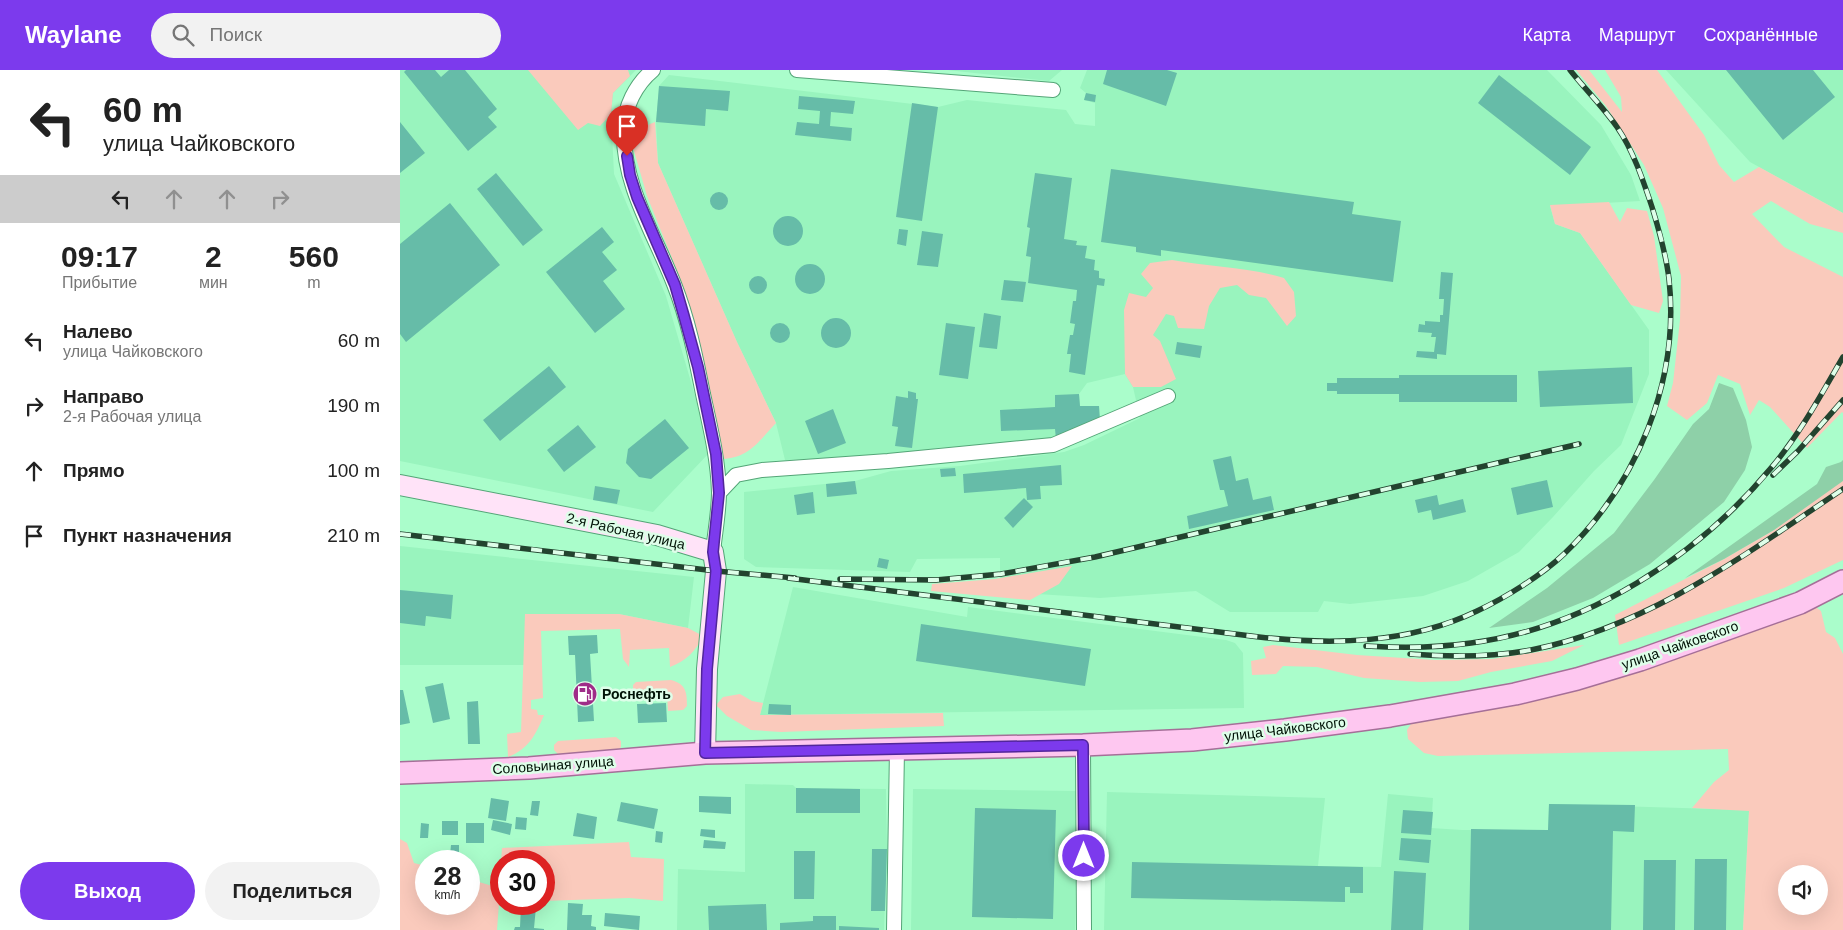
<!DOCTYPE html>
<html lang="ru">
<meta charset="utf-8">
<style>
body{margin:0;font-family:Arial,sans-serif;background:#f2f2f2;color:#222;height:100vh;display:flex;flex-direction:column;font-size:19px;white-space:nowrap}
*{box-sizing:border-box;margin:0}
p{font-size:16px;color:#767676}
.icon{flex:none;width:28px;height:28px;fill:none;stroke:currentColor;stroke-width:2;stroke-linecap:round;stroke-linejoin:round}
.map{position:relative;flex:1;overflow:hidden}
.drawer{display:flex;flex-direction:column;background:#fff;width:400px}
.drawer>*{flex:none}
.hud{background:#fff;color:#222;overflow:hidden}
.controls{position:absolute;left:1378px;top:795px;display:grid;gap:10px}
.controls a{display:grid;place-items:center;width:50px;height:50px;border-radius:50%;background:#fff;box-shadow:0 5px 20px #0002;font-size:25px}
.speed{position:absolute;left:15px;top:780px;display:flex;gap:10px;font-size:25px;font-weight:700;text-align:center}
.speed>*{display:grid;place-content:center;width:65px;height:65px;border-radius:50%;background:#fff;box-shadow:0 5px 20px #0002;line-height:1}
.speed small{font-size:12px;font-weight:400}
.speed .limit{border:8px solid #d22;background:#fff;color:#111}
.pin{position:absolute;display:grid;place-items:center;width:42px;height:42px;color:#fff;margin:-51px -21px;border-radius:50% 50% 50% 0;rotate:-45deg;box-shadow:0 0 5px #0007}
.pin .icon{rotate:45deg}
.me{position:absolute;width:55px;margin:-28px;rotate:0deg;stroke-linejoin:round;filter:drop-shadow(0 0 4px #0008)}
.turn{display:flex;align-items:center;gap:18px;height:105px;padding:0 20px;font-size:22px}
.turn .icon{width:65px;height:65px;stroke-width:2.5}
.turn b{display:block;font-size:35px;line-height:42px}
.lanes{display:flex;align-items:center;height:48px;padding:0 20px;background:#0003;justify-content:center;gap:25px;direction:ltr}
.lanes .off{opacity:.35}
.eta{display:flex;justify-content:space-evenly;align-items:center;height:85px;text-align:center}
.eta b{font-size:30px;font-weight:600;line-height:35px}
.primary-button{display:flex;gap:10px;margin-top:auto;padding:10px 20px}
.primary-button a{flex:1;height:58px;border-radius:30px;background:#7c3aed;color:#fff;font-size:20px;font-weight:600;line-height:58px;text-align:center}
.primary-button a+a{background:#f2f2f2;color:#222}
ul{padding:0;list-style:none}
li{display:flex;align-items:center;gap:15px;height:65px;padding:0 20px}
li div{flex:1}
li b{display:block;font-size:19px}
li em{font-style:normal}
header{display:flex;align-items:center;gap:30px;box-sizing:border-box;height:70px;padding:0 25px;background:#7c3aed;color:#fff}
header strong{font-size:24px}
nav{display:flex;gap:28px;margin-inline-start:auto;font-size:18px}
.search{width:350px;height:45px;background:#f2f2f2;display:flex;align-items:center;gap:12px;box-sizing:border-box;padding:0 18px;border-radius:28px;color:#767676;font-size:19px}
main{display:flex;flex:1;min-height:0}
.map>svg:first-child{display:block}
.built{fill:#99f4be}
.green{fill:#facabc;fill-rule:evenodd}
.water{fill:#8ed0a8}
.building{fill:#66bca8}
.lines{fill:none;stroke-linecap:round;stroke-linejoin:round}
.minor-casing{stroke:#54a577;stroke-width:16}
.secondary-casing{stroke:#54a577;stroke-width:22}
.primary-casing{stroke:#a56f98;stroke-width:24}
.minor{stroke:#fff;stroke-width:14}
.secondary{stroke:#ffe3f8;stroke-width:20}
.primary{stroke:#fec7f0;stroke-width:21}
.rail-casing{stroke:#23432f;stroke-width:5.5}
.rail{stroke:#defee9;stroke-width:4;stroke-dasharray:11;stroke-linecap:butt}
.route-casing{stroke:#51269a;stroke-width:12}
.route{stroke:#7c3aed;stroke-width:9}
.labels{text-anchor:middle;stroke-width:5;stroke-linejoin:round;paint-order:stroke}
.street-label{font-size:14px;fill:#001206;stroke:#defee9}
.poi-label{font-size:14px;font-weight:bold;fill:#001206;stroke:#defee9;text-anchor:start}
</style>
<header>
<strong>Waylane</strong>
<div class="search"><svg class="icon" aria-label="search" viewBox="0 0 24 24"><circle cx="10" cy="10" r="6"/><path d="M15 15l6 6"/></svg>Поиск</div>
<nav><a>Карта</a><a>Маршрут</a><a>Сохранённые</a></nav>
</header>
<main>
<section class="drawer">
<div class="hud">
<div class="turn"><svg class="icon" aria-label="left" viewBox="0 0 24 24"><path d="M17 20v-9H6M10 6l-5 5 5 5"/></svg><div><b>60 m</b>улица Чайковского</div></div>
<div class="lanes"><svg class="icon" aria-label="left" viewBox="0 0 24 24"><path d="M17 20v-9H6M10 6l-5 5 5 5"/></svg><svg class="icon off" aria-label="ahead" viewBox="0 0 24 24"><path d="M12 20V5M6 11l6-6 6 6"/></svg><svg class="icon off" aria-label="ahead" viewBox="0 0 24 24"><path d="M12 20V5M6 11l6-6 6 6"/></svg><svg class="icon off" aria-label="right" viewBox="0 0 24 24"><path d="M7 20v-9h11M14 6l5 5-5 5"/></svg></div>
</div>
<div class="eta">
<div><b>09:17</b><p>Прибытие</p></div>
<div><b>2</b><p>мин</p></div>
<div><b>560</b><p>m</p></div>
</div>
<ul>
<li><svg class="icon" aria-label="left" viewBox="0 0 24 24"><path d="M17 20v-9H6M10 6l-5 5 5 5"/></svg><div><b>Налево</b><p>улица Чайковского</p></div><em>60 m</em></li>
<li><svg class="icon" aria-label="right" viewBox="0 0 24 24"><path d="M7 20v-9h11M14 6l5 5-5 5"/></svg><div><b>Направо</b><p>2-я Рабочая улица</p></div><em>190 m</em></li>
<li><svg class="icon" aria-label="ahead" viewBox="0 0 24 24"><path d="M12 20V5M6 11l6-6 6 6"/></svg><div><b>Прямо</b></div><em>100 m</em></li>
<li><svg class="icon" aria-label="arrive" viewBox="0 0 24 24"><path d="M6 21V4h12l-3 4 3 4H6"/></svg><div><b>Пункт назначения</b></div><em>210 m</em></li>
</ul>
<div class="primary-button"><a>Выход</a><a>Поделиться</a></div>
</section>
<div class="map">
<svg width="1443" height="860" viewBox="0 0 1443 860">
<rect width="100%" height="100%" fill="#aafdcb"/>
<path class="built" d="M0,0H236L213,23L211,44L214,104L266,226L311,381L253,442L0,391Z
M547,0H662L649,11Z
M687,0H1147L1201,55L1231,105L1240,131L1150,136L1155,154L1180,163L1249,260V304L1221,375L1194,401L1153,447L1119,482L1068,511L1023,526L950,534L924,531L918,542H830L796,521L700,528L622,523L600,518V488L517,489L510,502L356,497L344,489V422L455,411L491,401L560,396L664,382L684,375L740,348L733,317L725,304L687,313L679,324L680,336H699L700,351L656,369L536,378L521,384L486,387L385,390L376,353L337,272L258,93L256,52L259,16L269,5L538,37L567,30L666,40L675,54L695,56V33L684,30L686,23L680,18Z
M1266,0H1443V143L1350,92Z
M0,476L294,507L288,558L219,544H126L124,595H0Z
M393,517L567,547L568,537L826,570L835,573L843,583L844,638L360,645Z
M345,714L393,715L396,718L486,719L487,779L484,860H277L278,799L345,802Z
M513,719L677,721L675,860H511Z
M707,722L925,728L918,796L981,797L988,724L1033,728L1031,758L1062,760H1148L1149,734L1349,740L1343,860H704Z"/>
<path class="green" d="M128,0H228L230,6L213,23L211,44L200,56L188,53L178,60Z
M1176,0H1189L1222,42L1221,27L1205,0H1257L1304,65L1319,95L1334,112L1359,97L1443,143V163L1410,154L1371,131L1352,144L1384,177L1443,207V343L1442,342L1407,378L1370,337L1359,330L1350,345L1340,314L1318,305L1307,333L1287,350L1267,336L1273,313L1280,250L1281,206L1263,138L1244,95L1206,36Z
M255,52L258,93L337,272L376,353C359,371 350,387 324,389L319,372L290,242L280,208L247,126L232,74L240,58Z
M1209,132L1220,152L1227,138L1247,141L1254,166L1263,231L1259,243L1231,235L1180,163L1155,154L1150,135Z
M772,190C809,197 848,197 884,208L894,222L896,246L887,256L866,228L849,225L837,215L820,218L809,236L804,259L778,258L774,246L766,244L753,265L760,271L776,309L761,317H733L725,304L724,240L729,223L746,227L753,218L741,204L750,193Z
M1443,410V490L1384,518L1219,575L1215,545L1324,489L1374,460Z
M672,496L659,514L630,530L531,521L532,514L595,509Z
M1414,536L1421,541L1426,562L1435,568L1443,584V860H1343L1349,741L1292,738L1314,712L1329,700L1328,679L1038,686L1024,683L1008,669L1007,660L1011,654L1140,629L1240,598ZM1386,804H1419V836H1386Z
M125,544H219L288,558L303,566C296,581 286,591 270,597L269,578L230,580L229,597L223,589L220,559L141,561L143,628L131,630V639L137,640L138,645H144C136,664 129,679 108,687L107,664L121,662Z
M873,575L957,585L1035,590L1092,589L1184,575L1152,591L1091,602L1058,611L1020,612L964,608L917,597L883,596L876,604L852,605L851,591L866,588L863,577Z
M271,610C286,614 287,622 287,636L283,640L268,641L267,624H238L233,619V615L236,612Z
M340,624L352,631L363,633L360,645L543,643L544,656L381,662L351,660L327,646L316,635L323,627Z
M216,667L221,671V677L217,681L158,684L154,680V675L158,671Z
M0,769L7,773L14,793L26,796V834H69V809L99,818L102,778L229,772L231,787L264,789L263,831L229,828L144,831V791H101V833H99L97,860H0Z"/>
<path class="water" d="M1319,313L1333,318L1346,350L1352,377L1345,400L1324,432L1250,494L1193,528L1133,552L1089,558L1147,518L1214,463L1254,410L1293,354L1309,339Z
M1443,390V411L1374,460L1324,489L1285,508L1417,414L1426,397L1441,392Z"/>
<path class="building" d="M6,0H35L41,7L49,0H65L97,39L88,47L97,57L68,81L4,2Z
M707,0H767L777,3L766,36L703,14Z
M1326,0H1413L1435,27L1383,70Z
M1099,5L1191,77L1170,105L1078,33Z
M259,16L330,21L328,41L306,39L305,56L256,52Z
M686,23L696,25L695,32L684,30Z
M399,26L455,31L453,44L431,42L430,56L452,58L451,71L395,65L397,52L419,54L420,41L398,39Z
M512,33L538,37L522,151L496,147Z
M0,52L25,83L0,103Z
M711,99L954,132L952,144L1001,151L993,212L761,180V186L736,182V177L701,172Z
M96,103L143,160L123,176L77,119Z
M635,103L672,108L664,169L677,171L676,175L687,176L685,188L695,190L694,200L699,201V208L705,209L704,216L697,215L685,305L669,302L671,284H667L670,265H673L675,254L670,253L673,231H676L677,220L628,213L631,187L626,186L630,158L627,157Z
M310 131a9 9 0 1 1 18 0a9 9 0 1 1-18 0Z
M50,133L100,195L6,272L0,264V174Z
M373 161a15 15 0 1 1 30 0a15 15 0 1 1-30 0Z
M202,157L214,172L202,182L217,200L203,211L225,239L195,263L146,202Z
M499,159L508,160L506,176L497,174Z
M522,161L543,164L538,197L517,195Z
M395 209a15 15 0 1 1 30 0a15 15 0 1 1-30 0Z
M1041,202L1053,203L1046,285L1037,284V289L1016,287L1017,281L1034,282L1036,267H1031L1032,263L1018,262L1019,254L1025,255V251L1040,252V245H1043L1044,229H1039Z
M349 215a9 9 0 1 1 18 0a9 9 0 1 1-18 0Z
M604,210L626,212L623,232L601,230Z
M584,243L601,246L597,279L579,277Z
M421 263a15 15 0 1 1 30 0a15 15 0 1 1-30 0Z
M546,253L575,257L568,309L539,305Z
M370 263a10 10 0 1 1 20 0a10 10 0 1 1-20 0Z
M777,272L802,276L800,288L775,284Z
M149,296L166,317L100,371L83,350Z
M1232,297L1233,333L1140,337L1138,301Z
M999,305H1117V332H999V324H937V321H927V313H937V308H999Z
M508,321L516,323V329H518L512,378L495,376L498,357L492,356L496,326L508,328Z
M679,324L680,336H699L700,351L656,369L655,359L601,361L600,340L655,337V325Z
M433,339L446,373L418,384L405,351Z
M265,349L289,378L251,409L239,407L226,393L228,379Z
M178,355L196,377L164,402L147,380Z
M831,386L836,411L848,408L853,430L871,426L874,440L789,459L787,446L828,436L824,420H820L813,390Z
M661,395L662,415L640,416L641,429L627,430L626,418L564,423L563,404Z
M555,398L556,406L541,407L540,399Z
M1147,410L1153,437L1117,445L1111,418Z
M455,411L457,424L427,427L426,414Z
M195,416L220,420L217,434L193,430Z
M413,422L415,443L397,445L394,425Z
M1037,425L1039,435L1063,429L1066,442L1033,450L1031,440L1018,443L1015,430Z
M624,428L633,437L613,458L604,448Z
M479,488L489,490L487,499L477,497Z
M0,520L53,525L51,549L26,546L25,556L0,553Z
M521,554L691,579L685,616L516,591Z
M197,565L198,583L190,584L194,651L178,652L175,585H169L168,566Z
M43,613L50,649L33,653L25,617Z
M0,620H3L10,653L0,655Z
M78,631L80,674H68L67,632Z
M266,633L267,652L238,653L237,634Z
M369,634L391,635V645L368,644Z
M396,718L460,719V743H396Z
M299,726L331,727V744L299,742Z
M91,728L109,731L106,751L88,748Z
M132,731H140L138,746L130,745Z
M221,732L258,739L254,759L217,751Z
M1149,734L1235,735L1234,762L1213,761L1211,860H1069L1071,759L1148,760Z
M575,738L656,740L653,849L572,847Z
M1003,740L1033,742L1031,765L1001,763Z
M177,743L197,747L194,769L173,766Z
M116,747L127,748L126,760L115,759Z
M93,750L112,754L110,765L91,760Z
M42,751H58V765H42Z
M21,753L29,754L28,768H20Z
M66,753H84V773H66Z
M301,759L315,760V768L300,766Z
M256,761L263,762L262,773L255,772Z
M1001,768L1031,770L1029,793L999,790Z
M304,770L326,772L325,779L303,778Z
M51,775H59V785H50Z
M472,779H487L485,841H471Z
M394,781H415L414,829H394Z
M1295,789H1327L1326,860H1294Z
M1244,790H1276L1275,860H1243Z
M732,792L963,797V823H950V817H945V832L731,828Z
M994,801L1026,803L1023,860H991Z
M168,833L183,834L182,845H192L191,856L196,857V860H167Z
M366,834L367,860H309L308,836Z
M121,836L136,837L134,858L144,859V860H114L115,857H120Z
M205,843L240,846L239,860L204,856Z
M413,846H436V860H380V853L413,851Z
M439,856L479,858V860H439Z"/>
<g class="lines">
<defs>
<path id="minor" d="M253,0C236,14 224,37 224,60C222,114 255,165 274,214C288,249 296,288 303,324C310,356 318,388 319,422C319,441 315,462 313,482
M397,0L653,20
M319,423L336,405L362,400L488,391L653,375L768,326
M683,675L684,860
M494,860L497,679"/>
<path id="secondary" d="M0,415L257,465L313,482L316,501L307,599L305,683"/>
<path id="primary" d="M0,703L129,698L305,683L683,675L792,670L885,660L990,646L1115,624L1177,609L1240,590L1400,533L1443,511"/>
</defs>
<use href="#minor" class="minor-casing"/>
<use href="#secondary" class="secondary-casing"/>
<use href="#primary" class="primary-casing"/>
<use href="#minor" class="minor"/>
<use href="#secondary" class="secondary"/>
<use href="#primary" class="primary"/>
<defs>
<path id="rail" d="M1373,405L1398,381L1443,330
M0,464L316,501L395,508
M388,508L859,567C932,575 1009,574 1077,541C1105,528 1142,505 1164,484C1237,414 1280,311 1269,209C1266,184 1259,160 1252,137C1243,110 1233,80 1217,57C1203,37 1185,19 1170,0
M440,509L536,510L601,504L695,487L1179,374
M966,576C1001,578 1036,578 1071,573C1187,558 1298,486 1371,398C1400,364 1421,325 1443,287
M1010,584C1047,587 1094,587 1131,580C1248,557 1346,484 1443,419"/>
</defs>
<use href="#rail" class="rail-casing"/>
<use href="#rail" class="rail"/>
</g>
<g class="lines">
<defs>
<path id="route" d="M227,86L230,105L237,127L275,215L284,246L298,297L316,384L319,423L313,482L316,501L307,599L305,683L683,675L684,786"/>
</defs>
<use href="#route" class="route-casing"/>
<use href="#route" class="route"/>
</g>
<defs>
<symbol id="fuel-disc" viewBox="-11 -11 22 22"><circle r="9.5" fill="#9f2c88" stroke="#defee9"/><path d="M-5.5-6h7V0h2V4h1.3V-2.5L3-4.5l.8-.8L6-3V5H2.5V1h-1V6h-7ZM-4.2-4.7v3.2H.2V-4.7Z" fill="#fff"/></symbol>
</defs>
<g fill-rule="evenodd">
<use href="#fuel-disc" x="171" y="610" width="28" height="28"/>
</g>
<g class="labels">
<g class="street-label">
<text transform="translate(226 461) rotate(13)" y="5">2-я Рабочая улица</text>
<text transform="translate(1280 575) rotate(-19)" y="5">улица Чайковского</text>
<text transform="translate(885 659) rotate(-7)" y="5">улица Чайковского</text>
<text transform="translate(153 695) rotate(-4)" y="5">Соловьиная улица</text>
</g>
<g class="poi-label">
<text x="202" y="629">Роснефть</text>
</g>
</g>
</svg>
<div class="controls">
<a><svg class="icon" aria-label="sound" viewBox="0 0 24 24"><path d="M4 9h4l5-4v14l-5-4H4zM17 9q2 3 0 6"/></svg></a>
</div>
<div class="speed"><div>28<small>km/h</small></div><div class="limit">30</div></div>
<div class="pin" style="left:227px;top:86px;background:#d93025"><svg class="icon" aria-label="arrive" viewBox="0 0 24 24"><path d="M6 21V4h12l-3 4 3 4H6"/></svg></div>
<svg class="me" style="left:684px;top:786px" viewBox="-20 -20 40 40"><circle r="17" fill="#7c3aed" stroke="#fff" stroke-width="3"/><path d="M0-11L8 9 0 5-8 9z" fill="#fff"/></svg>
</div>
</main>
